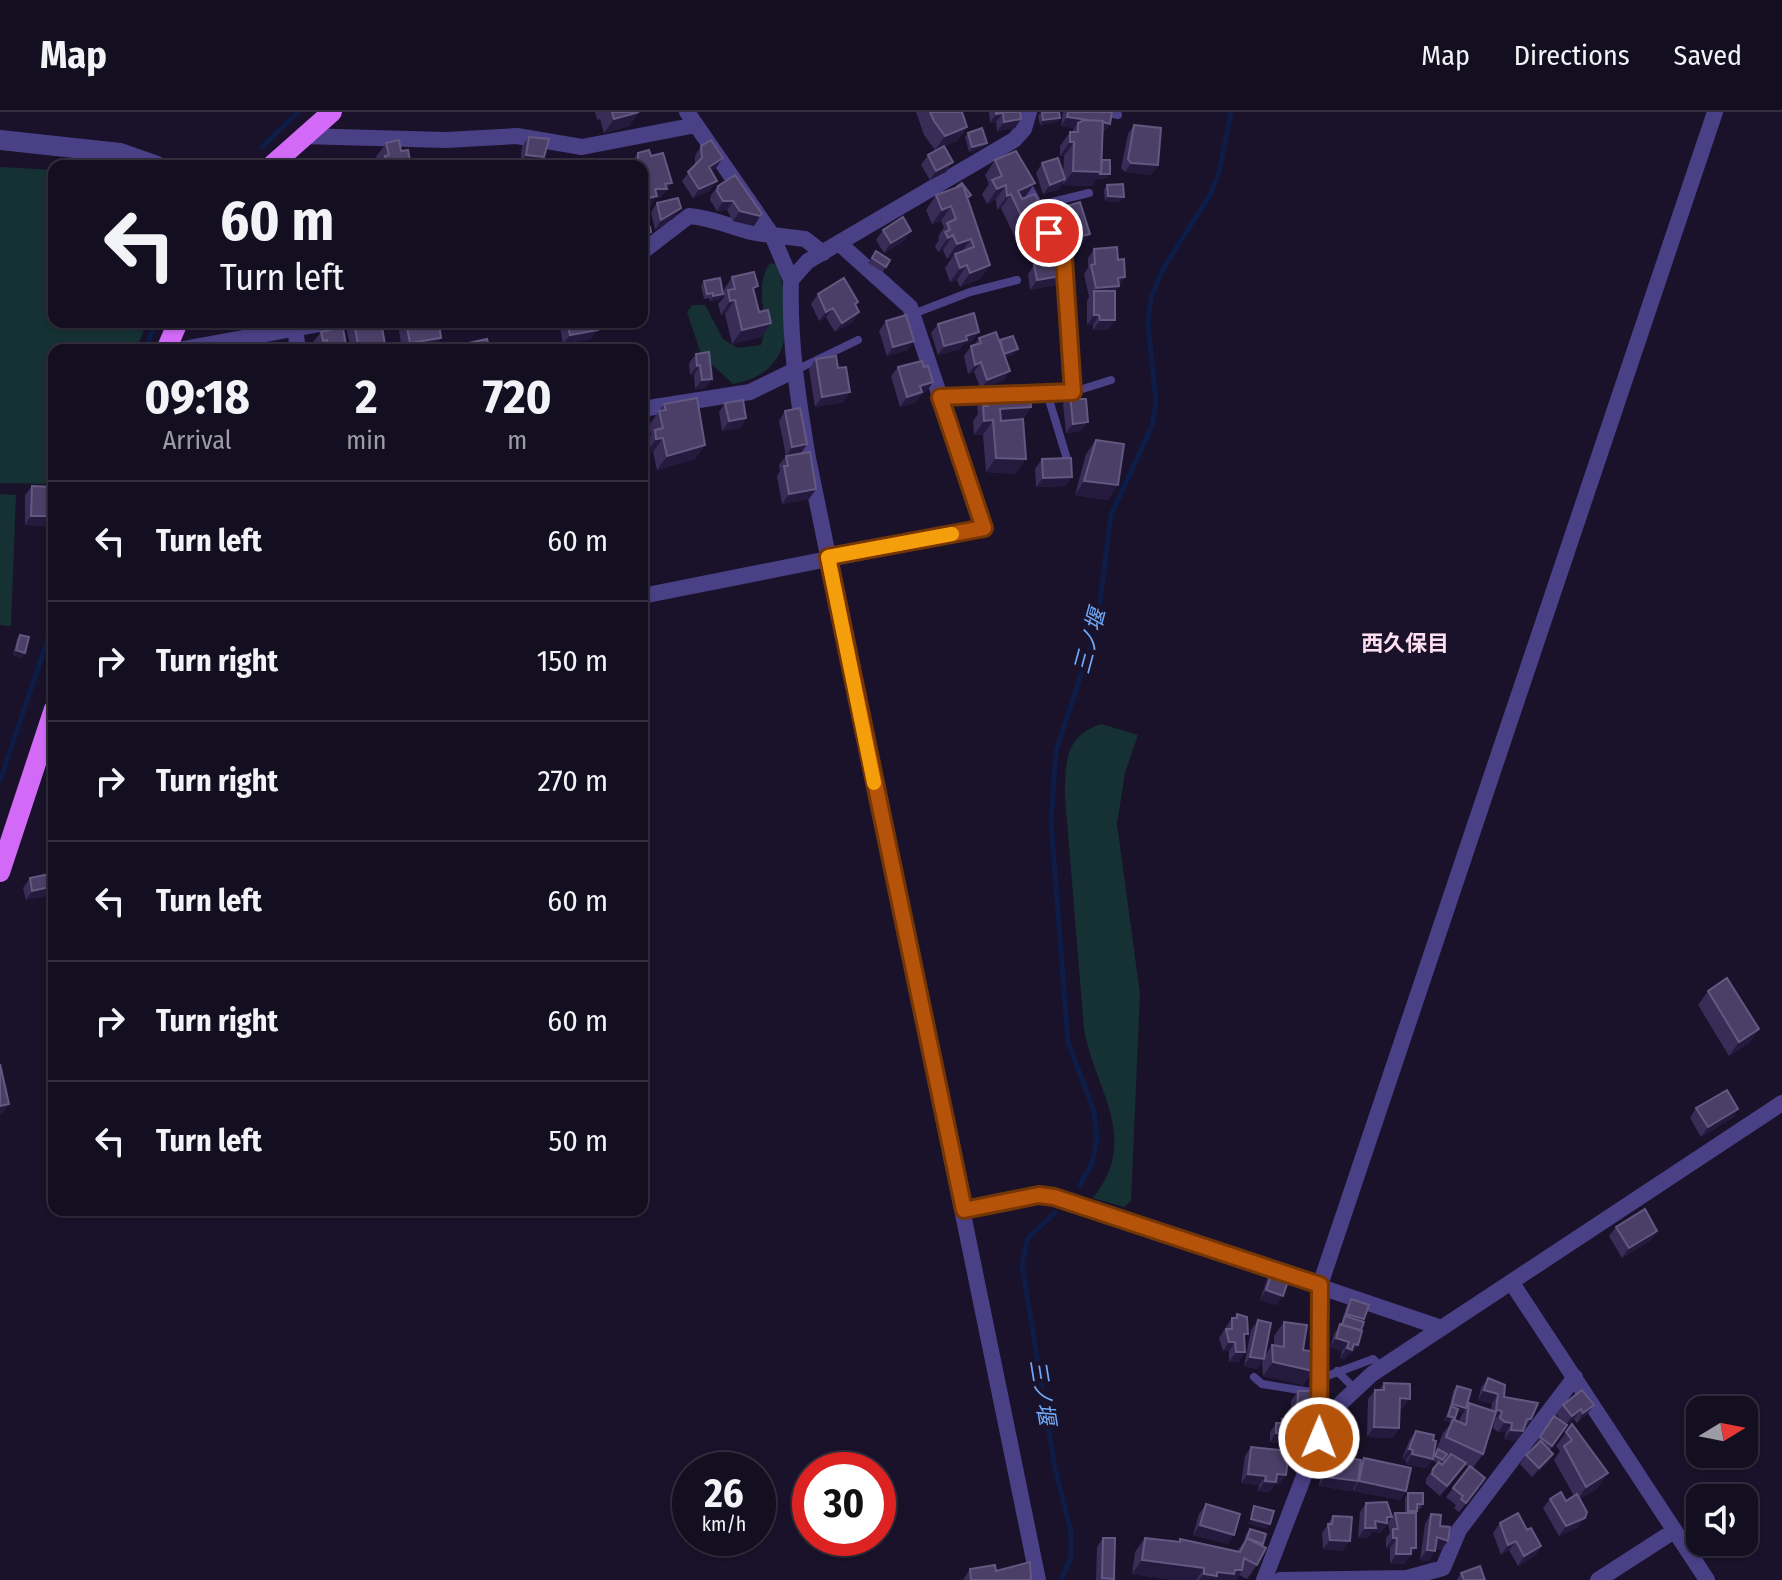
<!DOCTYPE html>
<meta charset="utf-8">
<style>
body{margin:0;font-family:"Fira Sans Condensed","Noto Sans JP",sans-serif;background:#1c1729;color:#f1f3f6;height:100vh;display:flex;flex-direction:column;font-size:30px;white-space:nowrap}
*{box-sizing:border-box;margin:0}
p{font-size:26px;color:#9d9ca5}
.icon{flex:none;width:44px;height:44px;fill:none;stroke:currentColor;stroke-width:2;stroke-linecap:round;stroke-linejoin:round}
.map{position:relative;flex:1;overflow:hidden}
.panel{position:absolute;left:48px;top:232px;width:600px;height:872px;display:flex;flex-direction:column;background:#130e20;border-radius:16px;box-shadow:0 2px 6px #0004,0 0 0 2px #322e3e}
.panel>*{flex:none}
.hud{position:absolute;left:48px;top:48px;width:600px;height:168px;border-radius:16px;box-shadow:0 2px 6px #0004,0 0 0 2px #322e3e;background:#130e20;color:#f1f3f6;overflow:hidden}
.needle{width:52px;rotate:80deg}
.buttons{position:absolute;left:1686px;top:1284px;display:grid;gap:16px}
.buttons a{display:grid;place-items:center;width:72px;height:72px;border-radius:16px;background:#130e20;box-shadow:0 2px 6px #0004,0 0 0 2px #322e3e;font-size:40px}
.speed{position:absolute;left:672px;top:1340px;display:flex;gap:16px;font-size:40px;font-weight:700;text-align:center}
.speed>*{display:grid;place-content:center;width:104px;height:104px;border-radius:50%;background:#130e20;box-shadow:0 2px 6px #0004,0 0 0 2px #322e3e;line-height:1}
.speed small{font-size:20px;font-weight:400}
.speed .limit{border:12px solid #d22;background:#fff;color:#111}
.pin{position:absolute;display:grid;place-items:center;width:68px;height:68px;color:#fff;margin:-34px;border:4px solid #fff;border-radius:50%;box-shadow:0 2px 8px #0007}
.me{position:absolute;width:88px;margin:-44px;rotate:1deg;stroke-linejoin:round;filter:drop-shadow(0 0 6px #0008)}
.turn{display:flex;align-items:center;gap:28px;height:168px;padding:0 40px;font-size:36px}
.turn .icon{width:104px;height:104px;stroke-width:2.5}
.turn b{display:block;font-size:56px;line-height:68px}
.eta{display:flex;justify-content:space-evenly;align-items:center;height:136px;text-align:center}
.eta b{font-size:48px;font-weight:700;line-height:56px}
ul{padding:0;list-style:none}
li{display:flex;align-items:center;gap:24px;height:120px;padding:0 40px;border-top:2px solid #322e3e}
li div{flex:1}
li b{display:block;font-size:30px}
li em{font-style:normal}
header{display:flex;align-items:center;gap:48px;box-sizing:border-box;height:112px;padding:0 40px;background:#130e20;border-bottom:2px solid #322e3e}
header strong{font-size:38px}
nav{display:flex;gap:44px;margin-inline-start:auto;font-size:28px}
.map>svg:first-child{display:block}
.green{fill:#163133}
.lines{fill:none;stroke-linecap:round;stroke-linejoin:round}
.stream{stroke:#0e1d47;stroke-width:5}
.service{stroke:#4a4086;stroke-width:8}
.minor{stroke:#4a4086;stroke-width:16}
.tertiary{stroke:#4a4086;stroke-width:20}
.primary{stroke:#d26af7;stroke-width:20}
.wall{fill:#392c57;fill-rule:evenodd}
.shaded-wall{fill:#241a3d}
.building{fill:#4b3f68;stroke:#635880;stroke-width:2}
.route-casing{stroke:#753606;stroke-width:20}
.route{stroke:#b45309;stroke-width:14}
.slow{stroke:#f59e0b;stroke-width:14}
.labels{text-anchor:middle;stroke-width:8;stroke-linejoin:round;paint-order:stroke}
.water-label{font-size:22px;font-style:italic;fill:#70aaf8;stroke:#19122a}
.neighbourhood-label{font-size:22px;font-weight:bold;fill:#fddfef;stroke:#19122a}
</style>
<header>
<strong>Map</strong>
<nav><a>Map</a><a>Directions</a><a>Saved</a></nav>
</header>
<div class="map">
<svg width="1782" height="1468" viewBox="0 0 1782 1468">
<rect width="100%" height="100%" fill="#19122a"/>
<path class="green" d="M0,55L54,58V210H147L136,238H54V372L0,371Z
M770,151L778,153C790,204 798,260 733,272L701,242L687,200L692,193H705L723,227L738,236L761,233C771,205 752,177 770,151Z
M0,382L16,383L11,514L0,513Z
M1101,612L1138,623L1125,661L1117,712L1140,882L1131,1089L1124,1095L1093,1086C1141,1025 1095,979 1084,917L1065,684C1065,650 1065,624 1101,612Z"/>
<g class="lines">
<path class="stream" d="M262,35L298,0
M146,238L155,210
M0,669L54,509
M1080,1073L1092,1051L1097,1027L1094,999L1068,930L1051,710L1056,639L1097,514L1111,403L1152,314L1156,290L1148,211L1151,186L1164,155L1209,85L1219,61L1231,0
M1055,1101L1028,1126L1022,1153L1055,1356L1071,1420V1445L1061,1468"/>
<path class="service" d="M1103,0L1118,3
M1036,94L1089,81
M913,202L970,180L1017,168
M794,259L858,228
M1073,280L1111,268
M1047,281L1067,347
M1337,1259L1355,1277
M1254,1265L1262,1272L1311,1280
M1319,1267L1373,1247L1382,1255"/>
<path class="minor" d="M687,0L772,123L805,127L823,141
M1029,0L1024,17L1014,28L808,149L791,168C789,229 798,287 808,346L1038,1468
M302,24L446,28L517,24L582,35L696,13
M642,140L689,104C723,107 738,121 772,123L791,168
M295,216L298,238
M178,238L331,210
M940,285L1073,280L1064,147L1018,63
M642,297L750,280L793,259
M642,484L984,416L910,195L840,132
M964,1098L1039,1083L1054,1085L1442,1216
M1512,1171L1707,1468
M1319,1326L1320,1173L1715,0
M1264,1468L1321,1320L1342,1290L1372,1262L1782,991
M1280,1468L1407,1466L1443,1456L1459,1418L1575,1265
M1598,1468L1674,1419"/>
<path class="tertiary" d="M0,28L120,41L157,54"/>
<path class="primary" d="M271,54L332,0
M166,238L178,210
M0,760L54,597"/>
</g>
<path class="wall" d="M595,0H639L629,14L604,21L600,7L597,8Z
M916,0H962L967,15L957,29L935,38L924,23Z
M989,0H1020L1021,7L1015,16L997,19L996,10L990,11Z
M1041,0H1059L1060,6L1056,10L1040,13L1038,4Z
M1063,0H1112L1110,12L1103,21L1102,48L1110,62L1107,66L1097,67L1092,74L1063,73V70L1059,77L1043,82L1036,61L1042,51L1063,62L1064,44H1060V34L1070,20H1072L1074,16L1061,14Z
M1134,13L1158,53L1151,63L1125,60L1121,56L1128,22Z
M968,21L983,35L969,40L965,25Z
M529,25L544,45L538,54L520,53L522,34Z
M386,31L401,39L411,54H378L376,45Z
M701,34L716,56L711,59L710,79L693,86L682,69L695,53V44Z
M638,41L651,44L672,71L660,86H655L650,94L643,95L642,54H631V50Z
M928,43L946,60L930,68L921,53Z
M995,48L1035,71L1025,85L1048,109L1038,123L1018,132L1001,96L997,98L996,87L987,92L982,82L989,72L985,63Z
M1107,73L1120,90L1105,89L1104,78Z
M718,74L762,102L754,114L733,109L727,98L717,99L710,88L711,83Z
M936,83L968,87L990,153L980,167L960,175L957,168L950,170L945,156L953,144L947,147L943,138L938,140L935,134L939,128L938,125L944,115L941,109L932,112L926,98Z
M657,91L681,96L674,106L655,118L651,100Z
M1064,95L1090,122L1083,131L1067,136L1057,105Z
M883,118L905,128L884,141L876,128Z
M1094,137L1118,148L1125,165L1115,180V208L1108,218H1093V213H1087V189L1089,185L1084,162L1088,156V146Z
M876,139L890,148L883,160L868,151Z
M1034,153L1066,158L1055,173L1030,178L1028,162Z
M732,165L754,179L759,200L771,211L761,225L732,232L725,202L721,203L718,192L724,185L723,182L720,187L710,189L709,186L704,187L701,174L704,169L723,179Z
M818,182L858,190L856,194L859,200L853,210L835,220L826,205L819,209L811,192Z
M886,209L914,229L907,238L887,244L879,219Z
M350,210H381L386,238H316L314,229L321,220L333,217L337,212L346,233L350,232L346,215Z
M399,210H439L441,226L435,235L419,238H402L398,212Z
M559,210H596L591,227L563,232Z
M938,212L979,220L972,229L964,232L960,237L938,243L931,221Z
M979,226L999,229L1014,242L1005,245L1004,268L981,277L974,260L968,262L964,244L971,234L974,233Z
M696,242L712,267L705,276L695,277L694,263H690L689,251Z
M816,247L844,290L815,295L809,257Z
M898,255H924L933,270L927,279L922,281L916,290L900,295L891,264Z
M987,279L1031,295L1023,307L1016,362L986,360L983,323H974L973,309L978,302L977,293Z
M1070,282L1081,319L1066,321L1063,292Z
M725,291L746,306L740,316L722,319L719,300Z
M664,292L705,333L695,347L657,358L653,340L646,341L645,332L651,323L649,313Z
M785,299L807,332L801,341L816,377L809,387L782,392L777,364L780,359L779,353L786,344L779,309Z
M1096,328L1108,388L1075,383L1086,342Z
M1042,347L1072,365L1065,374L1036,375L1035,357Z
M32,374L54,375V414L25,413V383Z
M20,523L25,541L21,546L13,543L17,527Z
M54,761L26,788L23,776L30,766Z
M1708,879L1759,917L1749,931L1729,944L1698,893Z
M1696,996L1738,997L1732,1006L1701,1025L1690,1006Z
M1616,1115L1657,1119L1651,1128L1622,1146L1609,1124Z
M1273,1157L1276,1193L1260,1188L1267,1167Z
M1351,1187L1364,1207L1363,1210L1358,1233L1351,1242H1349L1345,1247L1340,1246L1342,1239L1330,1235L1334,1222L1341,1212L1347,1192Z
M1237,1202L1245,1227V1240L1238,1250H1229V1239H1223L1219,1226L1232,1206H1234Z
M1258,1208L1264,1245L1272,1233L1274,1234V1224L1284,1210L1303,1238L1313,1259L1303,1273L1263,1264L1262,1249L1257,1257L1244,1254L1251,1218Z
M1488,1266L1504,1285L1531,1307L1516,1329L1504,1327L1506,1320H1498L1493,1316L1495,1308H1493L1483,1342L1473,1356L1479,1376L1459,1400L1454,1396L1456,1393L1446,1385L1470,1355L1465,1353L1440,1384L1426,1372V1367L1437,1351L1432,1348L1426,1356L1406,1352V1348L1402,1347L1409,1329L1416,1319L1433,1346L1443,1321L1451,1311L1444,1309L1449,1297L1453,1279L1457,1274L1462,1301L1457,1299L1454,1308L1459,1310L1460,1306L1469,1291L1491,1298L1492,1292L1478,1288L1481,1276ZM1446,1344L1448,1345L1442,1353L1441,1352Z
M1384,1271L1403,1296H1400L1399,1316L1392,1326L1367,1325L1368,1287L1375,1278H1379Z
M1298,1279L1312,1325L1306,1334L1270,1330V1320L1276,1311H1279L1282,1307H1291V1289Z
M1563,1293H1594L1587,1302L1577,1311L1574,1307L1566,1313L1550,1338L1553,1342L1547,1351L1532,1365L1520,1352L1526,1343L1534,1336L1533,1335L1554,1304L1563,1311L1556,1302Z
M1572,1312L1598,1376L1580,1387L1578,1415L1559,1424L1543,1396L1550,1387L1566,1389L1574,1384L1554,1348L1560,1339L1556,1334Z
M1251,1335L1280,1372H1275L1269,1380L1258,1379L1259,1373L1241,1371L1245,1344Z
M1328,1343L1360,1352L1364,1346L1406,1379L1400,1388L1353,1379V1375L1351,1379L1319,1374L1322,1353Z
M1408,1381L1423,1392L1420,1397H1417L1416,1401V1436L1404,1452H1390V1436H1386V1426L1390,1421L1388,1411L1380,1421L1373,1419L1369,1425L1358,1426L1360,1400L1366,1391L1392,1404L1395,1401H1405V1386Z
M1206,1392L1228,1432L1193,1423L1199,1402Z
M1431,1402L1440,1414L1441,1438L1436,1436L1429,1449L1420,1448L1425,1412Z
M1333,1404L1343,1439L1323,1437L1322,1421Z
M1500,1411L1527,1418L1541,1434L1535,1444L1518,1454L1509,1438L1501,1443L1493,1421Z
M1250,1417L1263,1432L1257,1453L1247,1467L1239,1463L1236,1468H1174L1132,1462L1135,1440L1145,1426L1178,1430L1180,1427L1237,1439L1244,1430L1246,1422Z
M1103,1426L1113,1468H1096L1097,1435Z
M970,1457L996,1459L1031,1468H963Z
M1461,1461L1485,1468H1457Z"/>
<path class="shaded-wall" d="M639,0L629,14L604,21L614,7Z
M1003,1L996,10L990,11L996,2Z
M1067,5L1110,12L1103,21L1078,17V11L1074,16L1061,14Z
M1060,6L1056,10L1040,13L1043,8Z
M1021,7L1015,16L997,19L1004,10Z
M967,15L957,29L935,38L945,24Z
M1070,30H1074L1064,44H1060Z
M987,31L983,35L969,40L972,35Z
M526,43L544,45L538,54L520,53Z
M723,46L716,56L702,65L709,55Z
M953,50L946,60L930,68L936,59Z
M1131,51L1158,53L1151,63L1125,60Z
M1073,59L1101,60L1110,62L1107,66L1097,67L1092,74L1063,73Z
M1065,67L1059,77L1043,82L1050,73Z
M717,69L710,79L693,86L699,77Z
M672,71L660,86H655L650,94L643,95L655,77Z
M1035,71L1025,85L1015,90L1018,79Z
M1006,73L996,87L987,92L997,77Z
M1011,82L1001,96L997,98L1007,84Z
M1108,84L1124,85L1120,90L1105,89Z
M723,89H733L727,98L717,99Z
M951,94L941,109L932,112L942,98Z
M681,96L674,106L655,118L661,108Z
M740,99L760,104L754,114L733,109Z
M1048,109L1038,123L1018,132L1028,118Z
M911,119L905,128L884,141L891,131Z
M1090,122L1083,131L1067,136L1074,126Z
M953,123L943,138L938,140L948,126Z
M971,127L961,141L947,147L957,132Z
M967,153L957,168L950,170L960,156Z
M990,153L980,167L960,175L970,161Z
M1066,158L1055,173L1030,178L1037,168Z
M1125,165L1112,184L1094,179L1090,185L1096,176L1118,166Z
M723,182L720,187L710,189L713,184Z
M735,188L725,202L721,203L730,189Z
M833,196L826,205L819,209L826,200Z
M859,200L853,210L835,220L842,211Z
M1094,203H1099L1093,213H1087Z
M1100,208H1115L1108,218H1093Z
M451,210H471L469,212L447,216Z
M771,211L761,225L732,232L742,218Z
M598,218L591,227L563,232L570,223Z
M979,220L972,229L964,232L960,237L938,243L944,234L966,224Z
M441,226L435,235L419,238H405L410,231Z
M327,228L321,238H317L323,229Z
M914,229L907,238L887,244L893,235Z
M1018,237L1014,242L1001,246L1004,242Z
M981,250L974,260L968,262L975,253Z
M700,253L694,263H690L697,254Z
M1010,259L1004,268L981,277L987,268Z
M712,267L705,276L695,277L702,268Z
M933,270L927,279L922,281L916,290L900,295L907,285L920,274Z
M850,280L844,290L815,295L822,285Z
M1031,295L1021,309L993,308L983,323H974L984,309L1000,297Z
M746,306L740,316L722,319L729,309Z
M1088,310L1081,319L1066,321L1073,312Z
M663,326L653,340L646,341L656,327Z
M807,332L801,341L786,344L792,335Z
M705,333L695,347L657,358L667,344Z
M996,346L1026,347L1016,362L986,360Z
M1072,365L1065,374L1036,375L1043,366Z
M1084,369L1118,373L1108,388L1075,383Z
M816,377L809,387L782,392L789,382Z
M31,404H54V414L25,413Z
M16,538L25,541L21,546L13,543Z
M54,774V783L26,788L32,779Z
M1759,917L1749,931L1729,944L1739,930Z
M9,992L2,1002H0V994Z
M1738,997L1732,1006L1701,1025L1708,1015Z
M1657,1119L1651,1128L1622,1146L1629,1136Z
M1266,1178L1283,1184L1276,1193L1260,1188Z
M1346,1202L1364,1207L1361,1212L1345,1204L1343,1207Z
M1336,1226L1349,1230L1342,1239L1330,1235Z
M1229,1230H1235L1229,1239H1223Z
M1354,1232L1358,1233L1351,1242H1349L1345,1247L1340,1246L1347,1236Z
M1236,1240H1245L1238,1250H1229Z
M1250,1245L1264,1247L1257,1257L1244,1254Z
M1273,1250L1313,1259L1303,1273L1263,1264Z
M1484,1278L1498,1282L1492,1292L1478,1288Z
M1400,1286L1410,1287L1403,1296H1393Z
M1452,1292L1466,1296L1462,1301L1450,1297L1451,1294L1448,1297Z
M1594,1293L1587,1302L1577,1311L1583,1301Z
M1581,1297L1574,1307L1565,1314L1572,1304Z
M1496,1298L1502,1299L1495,1308L1489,1307Z
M1448,1304L1455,1306L1452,1310L1453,1307L1451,1311L1444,1309Z
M1505,1310L1512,1311L1506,1320H1498Z
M1374,1315L1399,1316L1392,1326L1367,1325Z
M1511,1318L1523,1319L1516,1329L1504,1327Z
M1276,1321L1312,1325L1306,1334L1270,1330Z
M1409,1337L1413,1338L1406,1348L1402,1347Z
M1412,1342L1433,1347L1426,1356L1406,1352Z
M1553,1342L1547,1351L1532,1365L1539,1356Z
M1608,1361L1598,1376L1577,1389L1586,1375Z
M1248,1362L1266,1364L1259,1373L1241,1371Z
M1277,1362L1286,1363L1280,1372H1275L1269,1380L1258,1379L1265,1369Z
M1325,1365L1358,1369L1351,1379L1319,1374Z
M1359,1369L1406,1379L1400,1388L1353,1379Z
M1387,1405H1392L1380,1421L1373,1419L1369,1425L1358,1426L1365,1416L1375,1409Z
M1585,1406L1578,1415L1559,1424L1566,1414Z
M1251,1407L1270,1412L1267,1417L1247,1412Z
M1200,1413L1234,1423L1228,1432L1193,1423Z
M1437,1425L1448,1429L1441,1438L1430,1434Z
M1393,1426H1397L1390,1436H1386Z
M1330,1428L1350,1429L1343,1439L1323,1437Z
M1516,1429L1509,1438L1501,1443L1508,1433Z
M1541,1434L1535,1444L1518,1454L1524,1444Z
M1411,1436H1416L1404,1452H1390L1396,1442Z
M1427,1438L1435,1439L1429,1449L1420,1448Z
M1142,1448L1204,1456L1196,1468H1174L1132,1462Z
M1235,1458H1242L1236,1468H1199L1204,1462Z"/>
<path class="building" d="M612,0H639L614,7Z
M930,0H962L967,15L945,24L934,9Z
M996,0H1020L1021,7L1004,10L1003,1L996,2Z
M1042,0H1059L1060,6L1043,8Z
M1068,0H1112L1110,12L1103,10V9L1088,8L1067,5Z
M1084,8L1103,9L1101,60L1073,59L1074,30H1070V20H1078V11Z
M1134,13L1161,16L1158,53L1131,51L1128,47Z
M982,16L987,31L972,35L968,21Z
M529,25L549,27L544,45L526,43Z
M399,28L401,39L408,38L411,54H387L385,44L389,43L386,31Z
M711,28L723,46L709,55L717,69L699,77L688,60L702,46L701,34Z
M944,34L953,50L936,59L928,43Z
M649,38L651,44L663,41L672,71L665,72L667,77H655L657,84L649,86L642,54H638V41Z
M1016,39L1035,71L1018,79L1022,87L1035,82L1048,109L1028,118L1011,82L1007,84L1006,73L997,77L992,68L1002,64L995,48Z
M1058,46L1065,67L1050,73L1042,51Z
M1102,48H1110V62H1100L1101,60Z
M735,63L762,102L760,104L740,99L733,89H723L717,79L718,74Z
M962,71L971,83L967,86L963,73L955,76Z
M1123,72L1124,85L1108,84L1107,73Z
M963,73L990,153L970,161L967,153L960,156L955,142L974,135L971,127L957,132L953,123L948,126L945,120L950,118L947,111L956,107L951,94L942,98L936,83Z
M678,86L681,96L661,108L657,91Z
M1080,90L1090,122L1074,126L1064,95Z
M642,101L646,116L650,115L651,120L642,126Z
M903,105L911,119L891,131L883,118Z
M1117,135L1118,148L1124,147L1125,165L1118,166L1119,174L1096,176L1091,153L1095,152L1094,137Z
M876,139L890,148L886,155L872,146Z
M1064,148L1066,158L1061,159V164L1037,168L1034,153Z
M754,160L758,174L753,176L759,200L768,198L771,211L742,218L735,188L730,189L728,178L735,177L732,165Z
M720,166L723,182L713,184V181L707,182L704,169Z
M844,166L858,190L855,192L859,200L842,211L833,196L826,200L818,182Z
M1094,179H1115V208H1100L1099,203H1094Z
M974,201L979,220L966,224L967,228L944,234L938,212Z
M906,203L914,229L893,235L886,209Z
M354,210H381L386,238H359Z
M406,210H439L441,226L410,231Z
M567,210H596L598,218L570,223Z
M342,211L346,233L352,231L354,238H329L327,228L323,229L321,220L338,216L337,212Z
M996,220L1010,259L987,268L981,250L975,253L971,234L981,231L979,226Z
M1013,224L1018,237L1004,242L1000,228Z
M487,227L490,238H466L464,232Z
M709,240L712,267L702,268L700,253L697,254L696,242Z
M836,244L838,256L846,255L850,280L822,285L816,247Z
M922,249L924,255L928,254L933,270L920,274L922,280L907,285L898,255Z
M1029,276L1031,295L1000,297L1001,309L1023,307L1026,347L996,346L993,308L984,309L983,294H988L987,279Z
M1070,282H1079L1080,287H1086L1088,310L1073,312Z
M697,286L705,333L667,344L663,326L656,327L655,318L663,316L659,299L666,298L664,292Z
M743,288L746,306L729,309L725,291Z
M800,296L807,332L792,335L785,299Z
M1096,328L1124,332L1118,373L1084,369Z
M810,340L816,377L789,382L784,354H788L786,344Z
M1071,346L1072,365L1043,366L1042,347Z
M32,374L54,375V404H31Z
M20,523L29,525L25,541L16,538Z
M54,761V774L32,779L30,766Z
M1727,866L1759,917L1739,930L1708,879Z
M0,952L9,992L0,994Z
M1727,978L1738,997L1708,1015L1696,996Z
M1645,1097L1657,1119L1629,1136L1616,1115Z
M1273,1157L1290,1163L1283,1184L1266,1178Z
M1351,1187L1369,1193L1364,1207L1346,1202Z
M1237,1202L1247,1205L1248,1222H1244L1245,1240H1236L1235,1230H1229L1226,1217H1232V1206H1237Z
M1345,1204L1364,1210L1361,1218L1342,1213Z
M1258,1208L1271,1211L1264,1247L1250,1245Z
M1284,1210L1307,1213L1303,1238L1316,1240L1313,1259L1273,1250L1272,1233L1284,1235Z
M1340,1212L1362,1219L1358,1233L1354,1232L1352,1238L1347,1236L1349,1230L1336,1226Z
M1488,1266L1505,1273L1504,1285L1538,1291L1531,1307H1527L1523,1319L1511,1318L1512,1311L1505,1310L1500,1306L1502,1299L1496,1298L1498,1282L1484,1278Z
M1384,1271L1410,1272V1287L1400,1286L1399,1316L1374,1315L1375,1278H1384Z
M1457,1274L1471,1278L1466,1296L1452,1292Z
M1582,1278L1594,1293L1583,1301L1581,1297L1572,1304L1563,1293Z
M1298,1279H1313L1312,1325L1276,1321V1311H1282V1307H1297Z
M1469,1291L1496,1300L1483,1342L1446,1325L1453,1307L1466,1313Z
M1451,1294L1458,1297L1455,1306L1448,1304Z
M1554,1304L1567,1313L1552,1334L1540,1325Z
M1572,1312L1608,1361L1586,1375L1564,1334L1572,1328L1566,1320Z
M1416,1319L1434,1323L1433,1328L1436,1329L1433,1347L1412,1342L1413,1338L1409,1337Z
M1541,1329L1553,1342L1539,1356L1526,1343Z
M1251,1335L1289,1339L1286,1363L1277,1362L1276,1370L1265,1369L1266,1364L1248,1362Z
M1438,1337L1447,1342L1443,1348L1435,1344Z
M1451,1342L1466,1351L1447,1374L1432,1362L1433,1357L1439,1350L1442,1353Z
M1328,1343L1361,1348L1358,1369L1325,1365Z
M1364,1346L1411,1356L1406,1379L1359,1369Z
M1470,1354L1485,1366L1466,1391L1461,1387L1463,1384L1453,1376Z
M1561,1380L1566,1389L1577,1382L1587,1400L1585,1406L1566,1414L1550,1387Z
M1408,1381H1423V1392H1417V1399H1408Z
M1387,1390L1392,1405H1387V1411L1375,1409L1376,1416H1365L1366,1391Z
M1206,1392L1240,1402L1234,1423L1200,1413Z
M1254,1394L1274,1399L1270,1412L1251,1407Z
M1395,1401H1416V1436H1411V1442H1396L1397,1426H1393V1417H1398Z
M1518,1401L1527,1418L1531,1416L1541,1434L1524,1444L1516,1429L1508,1433L1500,1411Z
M1431,1402L1441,1403L1440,1414L1450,1415L1448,1429L1437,1425L1435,1439L1427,1438Z
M1333,1404L1352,1405L1350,1429L1330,1428L1328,1412H1332Z
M1250,1417L1266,1422L1263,1432L1247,1426Z
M1103,1426H1115L1114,1467L1102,1466Z
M1145,1426L1180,1430V1427L1240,1440L1247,1426L1266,1436L1257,1453L1244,1446L1242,1458H1235L1234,1462L1217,1460V1464L1204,1462V1456L1142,1448Z
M1030,1450L1031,1468H971L970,1457L995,1453L996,1459Z
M1480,1454L1485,1468H1464L1461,1461Z"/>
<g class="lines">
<defs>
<path id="route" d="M1049,121L1064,147L1073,280L940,285L984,416L828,445L964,1098L1039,1083L1054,1085L1320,1173L1319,1326"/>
</defs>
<use href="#route" class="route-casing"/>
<use href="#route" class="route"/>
<path class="slow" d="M874,671L828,445L952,422"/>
</g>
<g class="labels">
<g class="water-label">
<text transform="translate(1089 529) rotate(-75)" y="8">三ノ堰</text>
<text transform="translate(1043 1280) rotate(81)" y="8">三ノ堰</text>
</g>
<g class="neighbourhood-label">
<text x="1405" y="539">西久保目</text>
</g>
</g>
</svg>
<div class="buttons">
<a><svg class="needle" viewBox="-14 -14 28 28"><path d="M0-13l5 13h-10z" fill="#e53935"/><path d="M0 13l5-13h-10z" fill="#9d9ca5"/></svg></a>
<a><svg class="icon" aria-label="sound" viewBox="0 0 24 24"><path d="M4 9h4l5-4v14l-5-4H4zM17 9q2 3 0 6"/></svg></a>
</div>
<div class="speed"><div>26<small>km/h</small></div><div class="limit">30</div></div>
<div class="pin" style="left:1049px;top:121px;background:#d93025"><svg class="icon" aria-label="arrive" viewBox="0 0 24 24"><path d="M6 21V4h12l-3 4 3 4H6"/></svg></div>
<svg class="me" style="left:1319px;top:1326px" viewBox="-20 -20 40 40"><circle r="17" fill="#b45309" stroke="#fff" stroke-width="3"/><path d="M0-11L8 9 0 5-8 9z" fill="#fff"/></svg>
<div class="hud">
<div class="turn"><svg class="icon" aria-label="left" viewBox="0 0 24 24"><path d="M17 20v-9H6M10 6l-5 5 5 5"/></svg><div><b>60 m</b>Turn left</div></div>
</div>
<section class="panel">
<div class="eta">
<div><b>09:18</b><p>Arrival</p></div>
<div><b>2</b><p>min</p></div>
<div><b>720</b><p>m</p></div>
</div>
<ul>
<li><svg class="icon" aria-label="left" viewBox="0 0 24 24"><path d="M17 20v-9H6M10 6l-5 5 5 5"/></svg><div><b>Turn left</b></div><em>60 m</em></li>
<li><svg class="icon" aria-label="right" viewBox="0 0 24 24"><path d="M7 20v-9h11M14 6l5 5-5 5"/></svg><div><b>Turn right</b></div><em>150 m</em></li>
<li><svg class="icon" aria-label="right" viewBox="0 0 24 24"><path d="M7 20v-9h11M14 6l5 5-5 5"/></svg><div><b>Turn right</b></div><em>270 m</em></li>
<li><svg class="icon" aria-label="left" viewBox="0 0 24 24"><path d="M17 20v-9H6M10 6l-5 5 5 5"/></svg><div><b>Turn left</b></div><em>60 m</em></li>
<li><svg class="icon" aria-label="right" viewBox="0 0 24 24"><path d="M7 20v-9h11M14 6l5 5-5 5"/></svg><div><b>Turn right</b></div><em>60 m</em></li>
<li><svg class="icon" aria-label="left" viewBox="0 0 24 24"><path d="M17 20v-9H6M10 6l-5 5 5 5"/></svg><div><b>Turn left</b></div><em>50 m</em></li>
</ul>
</section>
</div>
